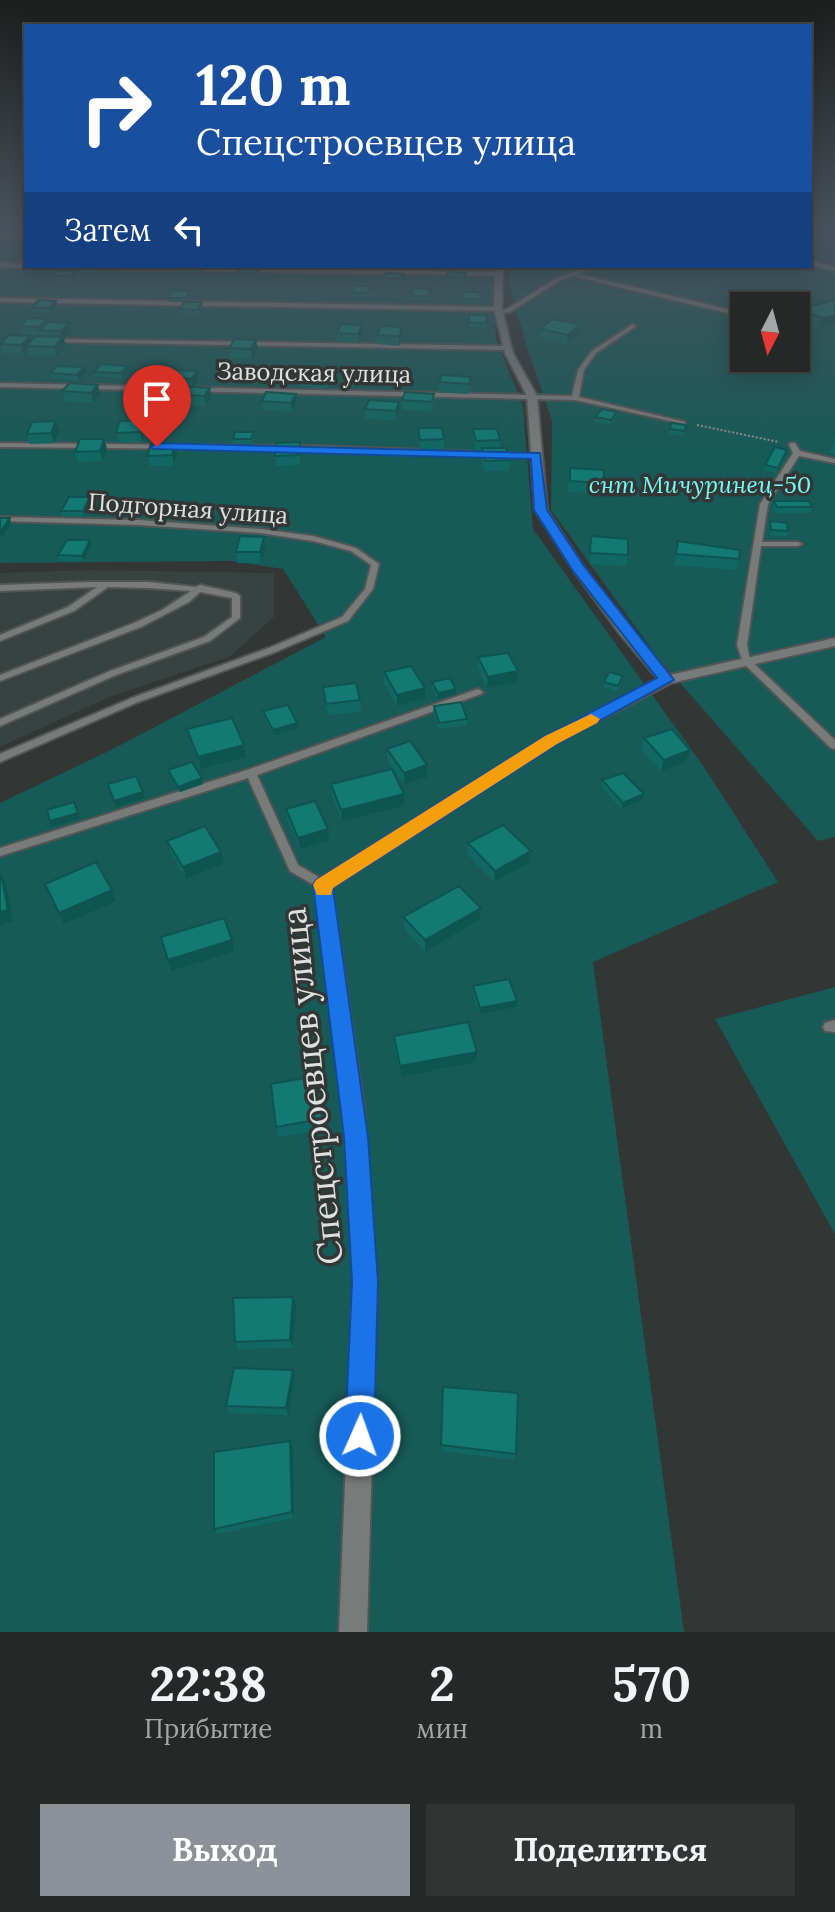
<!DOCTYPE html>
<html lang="ru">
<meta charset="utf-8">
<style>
body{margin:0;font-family:Lora,serif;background:#323434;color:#f1f3f6;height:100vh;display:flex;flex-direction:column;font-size:30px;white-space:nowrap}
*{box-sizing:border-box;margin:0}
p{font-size:26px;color:#a4a6a8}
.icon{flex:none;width:44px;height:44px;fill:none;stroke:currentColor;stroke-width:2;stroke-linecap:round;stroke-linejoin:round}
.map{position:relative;height:1632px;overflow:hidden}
.panel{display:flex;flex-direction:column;background:#262828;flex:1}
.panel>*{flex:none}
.top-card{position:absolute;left:24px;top:24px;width:788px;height:244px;border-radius:0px;box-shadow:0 4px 20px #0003,0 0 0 2px #424445;background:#1a4fa0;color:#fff;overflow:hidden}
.needle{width:52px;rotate:186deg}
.fabs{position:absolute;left:730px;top:292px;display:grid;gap:16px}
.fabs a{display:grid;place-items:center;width:80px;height:80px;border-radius:0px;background:#262828;box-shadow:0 4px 20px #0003,0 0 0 2px #424445;font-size:40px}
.pin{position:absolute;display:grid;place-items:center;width:68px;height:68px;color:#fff;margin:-82px -34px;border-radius:50% 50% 50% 0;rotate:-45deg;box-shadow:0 0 8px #0007}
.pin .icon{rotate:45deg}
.me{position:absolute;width:88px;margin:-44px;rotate:2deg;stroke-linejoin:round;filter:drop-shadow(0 0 6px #0008)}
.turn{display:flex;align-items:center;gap:28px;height:168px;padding:0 40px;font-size:36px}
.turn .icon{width:104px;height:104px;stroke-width:2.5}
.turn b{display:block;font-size:56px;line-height:68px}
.then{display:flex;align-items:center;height:76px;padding:0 40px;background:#0003;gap:16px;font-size:30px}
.eta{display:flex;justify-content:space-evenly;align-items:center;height:136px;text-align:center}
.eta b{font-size:48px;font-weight:800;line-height:56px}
.primary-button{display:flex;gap:16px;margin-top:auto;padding:16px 40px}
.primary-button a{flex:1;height:92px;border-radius:0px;background:#8c9099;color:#fff;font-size:32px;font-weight:800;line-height:92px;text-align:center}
.primary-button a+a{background:#323434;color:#f1f3f6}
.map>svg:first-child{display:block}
.built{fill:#374241}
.green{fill:#175a57;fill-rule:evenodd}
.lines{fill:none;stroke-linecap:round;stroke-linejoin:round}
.lane-casing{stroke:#515554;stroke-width:4}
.street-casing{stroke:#515554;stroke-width:4}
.path{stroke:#8a8d8c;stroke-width:2;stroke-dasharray:2 2;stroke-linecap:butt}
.lane{fill:#797b7a;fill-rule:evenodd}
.street{fill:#797b7a;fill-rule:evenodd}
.wall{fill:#116763;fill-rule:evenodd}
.shaded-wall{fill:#0e5450}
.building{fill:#147873;stroke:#0e5450;stroke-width:2}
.route{fill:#1a73e8;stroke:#114b97;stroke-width:2}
.slow{fill:#f59e0b}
.labels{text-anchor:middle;stroke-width:7;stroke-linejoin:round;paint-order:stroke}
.far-street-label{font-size:24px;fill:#dfe1e0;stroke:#323635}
.far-park-label{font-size:24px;font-style:italic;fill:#77f7f0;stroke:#323635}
.near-street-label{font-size:34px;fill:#dfe1e0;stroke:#323635}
</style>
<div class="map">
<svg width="835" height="1632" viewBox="0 0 835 1632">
<rect width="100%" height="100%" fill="#323635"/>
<path class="built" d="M90,570L274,573V617L229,657L112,696L0,747V573Z"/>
<path class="green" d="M0,224H26V266H492L496,339L523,407L533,529L704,767L778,882L593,962L684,1632H0V803L111,750L326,637L283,569L231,561L0,563Z
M810,224H835V837L818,841L655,654L551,510L552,420L528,351L509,284V266H810ZM744,306H796V358H744Z
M835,987V1234L715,1019Z"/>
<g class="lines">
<defs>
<path id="lane" d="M0,235L26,236V238L0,237Z
M810,261L835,267V271L810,265Z
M0,263L26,264L29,266L26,268L0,267Z
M40,266L499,272L502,274L499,276L43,268Z
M588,266H596L578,274L744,313V317L573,276L559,281L510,312L499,314L496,312L498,311L0,302V298L498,307L501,309L500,310L507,309L555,279Z
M633,324L636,326L635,327L596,353L584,370L579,397L685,422V424L575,400L0,387V383L572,396L578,370L592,351Z
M53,339L508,346L511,348L508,350L51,342V340Z
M0,443L314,446L536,454L540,456L536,458L314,450L0,447Z
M791,443H795L800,451L835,459V463L799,456L768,504L762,542H798L802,544L798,546H761L747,645L750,660L835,740V749L831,748L743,663L737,645L760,504L793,453L789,444Z
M0,517L139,520L260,529L313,536L356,548L379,564L373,589L348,621L275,652L138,702L0,762V754L132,698L269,648L342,617L365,589L371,565L351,551L313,541L260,533L139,525L0,521Z
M89,582H148L196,587L200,585L236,593L240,596V618L210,641L116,675L0,726V719L110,671L204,637L232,617V598L200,592L189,602L141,627L0,681V675L134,623L162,610L191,591L148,588L108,587L74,611L0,641V635L68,607L97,587L0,591V585Z
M478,689L483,692L481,694L257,775L298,865L327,882L329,885L327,888H319L290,871L248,778L0,856V848L247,770Z
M835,1020V1032L825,1031L823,1027L825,1023Z"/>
<path id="street" d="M495,266H503L502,309L513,353L537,396L547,510L583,566L630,628L670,675L835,638V646L671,683L556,743L332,888L364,1109L377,1282L367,1632H339L353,1282L344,1109L314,885L317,880L546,737L658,679L620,634L574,571L535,510L527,396L505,353L494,309Z"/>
</defs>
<use href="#lane" class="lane-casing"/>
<use href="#street" class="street-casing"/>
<path class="path" d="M697,425L779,442"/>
<use href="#lane" class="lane"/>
<use href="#street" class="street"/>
</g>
<path class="wall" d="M431,266H451L449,270L431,269Z
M259,269V274L256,278H238L237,273Z
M77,273L100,274L95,278H77V276L72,281L54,280L53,276Z
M180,273L202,274L198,279L180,278Z
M404,274V278L402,283L383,282V278Z
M446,277L466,278L464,283L446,282Z
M430,289L429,300H412V296Z
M370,290L369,297H351V293Z
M462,292H480V303H462Z
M191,295L187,302H202V306L198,314H180V309L184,302H169L168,298Z
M835,300L819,327L797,318L800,309Z
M56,301L57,305L51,313L33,312L32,308Z
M469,315H487V327H469Z
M49,322L69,323L71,332L64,339L66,346L57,356L29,355L28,350L23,354L2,353L0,343L21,335L19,326ZM30,336H41L32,340Z
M540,329L579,333L567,344L539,338Z
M337,333L363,334L359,343L337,342Z
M377,335L402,336L399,346L377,344Z
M256,340L258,349L252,359L230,358L229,348Z
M84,367L86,372L79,380L51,378L50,373Z
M169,370L199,381L194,387L210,388L211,398L206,406L177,404L175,394L180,388L165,387L163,377Z
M129,371L122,378L95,376L94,372Z
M332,372V381L328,389L300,387L299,377Z
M471,377L468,394L439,392V382Z
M70,383L100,395L93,403L65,401L62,391Z
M296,394V404L292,412L263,410L262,401Z
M434,394V404L431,412L402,410V400Z
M399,402V412L396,420L366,419L365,409Z
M617,412L616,417L610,425L595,422V417Z
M144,420L146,430L142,442L119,443L116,433Z
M671,423L686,425L684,436L669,434Z
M418,428L444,439V450H420Z
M473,429L500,440V448L510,460L509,471H484L482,459V451H476L473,439Z
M59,431L54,443L30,444L27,434Z
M254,432V437L252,445L233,444V439Z
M835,438V454L829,453Z
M104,439L107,449L102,461L78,462L75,452Z
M300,442V465L276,466L275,456Z
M175,443L177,453L174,466H150L147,456Z
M787,450L776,473L764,470L765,465Z
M570,468L604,483L602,494L568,492Z
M90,497L92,503L84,517L62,516L61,511Z
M774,501L812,507L811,513H776L773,506Z
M770,521L788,531L787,537L770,535L769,527Z
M591,536L628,555L626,566L589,564Z
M678,541L739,559L736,570L674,565Z
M91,546L84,561H60L58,555Z
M265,548L261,563H237L236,552Z
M478,657L518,671L517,683L487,688L478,668Z
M384,672L425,699L397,706L384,684Z
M623,676L622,682L617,691L603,687L604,682Z
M432,682L456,689V695L438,699L432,688Z
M323,687L360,700L361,712L327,715Z
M434,706L467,719V725L439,729L433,711Z
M263,711L297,723L298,729L274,735L264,717Z
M187,729L246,757L201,769L190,741Z
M644,738L690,750L686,762L661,771L641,750Z
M387,749L427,765V777L404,784L387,760Z
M168,770L203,784L180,792L170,776Z
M602,780L644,794L642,800L621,809L601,786Z
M331,784L404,806L342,821L332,795Z
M286,809L328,829L329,841L300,849L287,820Z
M167,841L221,852L224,863L186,879L170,852Z
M468,843L531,851L529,863L494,882L467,854Z
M403,917L480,919L425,952L404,928Z
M473,986L516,1007L479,1014L472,992Z
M394,1036L476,1062L401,1077L394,1047Z
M317,1076L324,1129L278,1137L276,1127Z
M296,1306L293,1348L238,1349L235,1342Z
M295,1377L288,1415L230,1413L226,1406Z
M443,1387L516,1454L514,1460L441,1451Z
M290,1441L293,1448L294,1518L218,1534L214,1529Z"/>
<path class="shaded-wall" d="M99,269L100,274L95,278L94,274Z
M77,271V276L72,281L71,276Z
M56,301L57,305L51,313L50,308Z
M835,315V323L819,327L822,318Z
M69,323L71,332L64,339L66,346L57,356L54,347L62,338L61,331Z
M580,324L579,333L567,344L568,335Z
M362,325L363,334L359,343L358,334Z
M402,327V336L399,346V336Z
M30,336L33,345L27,346L28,350L23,354L21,345Z
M256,340L258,349L252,359L251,349Z
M128,366L129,371L122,378L121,373Z
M84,367L86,372L79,380L77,375Z
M197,371L199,381L193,389L191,379Z
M332,372V381L328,389V379Z
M98,385L100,395L93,403L91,393Z
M210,388L211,398L206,406L204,396Z
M296,394V404L292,412L291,403Z
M399,402V412L396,420V411Z
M144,420L146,430L142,442L140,432Z
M56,421L59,431L54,443L51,433Z
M104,439L107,449L102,461L100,451Z
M175,443L177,453L174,466L172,455Z
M90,497L92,503L84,517L83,511Z
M10,518L11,523L2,538L0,532Z
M264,537L265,548L261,563L260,552Z
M90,540L91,546L84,561L82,556Z
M518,671L517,683L487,688L488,677Z
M425,688V699L397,706V695Z
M456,689V695L438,699V693Z
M297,723L298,729L274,735L273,730Z
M244,745L246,757L201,769L198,757Z
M690,750L686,762L661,771L664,760Z
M427,765V777L404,784V773Z
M202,778L203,784L180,792L178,787Z
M143,792L145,798L116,807L114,801Z
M404,794V806L342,821L341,810Z
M644,794L642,800L621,809L623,803Z
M78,813L80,818L52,827L50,821Z
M328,829L329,841L300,849L298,838Z
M531,851L529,863L494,882L495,871Z
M221,852L224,863L186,879L183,867Z
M1,874L6,885L13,921L0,925Z
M112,890L116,901L64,924L59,913Z
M481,908L480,919L425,952V940Z
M232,940L234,951L171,971L168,960Z
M517,1001L516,1007L479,1014L480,1008Z
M477,1052L476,1062L401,1077L400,1066Z
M293,1297L296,1306L293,1348L290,1340Z
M293,1370L295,1377L288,1415L286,1408Z
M290,1441L293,1448L294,1518L292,1512Z"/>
<path class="building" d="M82,268L99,269L94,274L76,273Z
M184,268L202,269L197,274L180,273Z
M241,268L259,269L255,274L237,273Z
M59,271H77L71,276H53Z
M448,272L466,273L464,278L446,277Z
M386,273L404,274L402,279L383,278Z
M353,286H370L368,293H351Z
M413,288L430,289V296H412Z
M173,290L190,291L186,298H168Z
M462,292H480V299H462Z
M38,300L56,301L50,308H32Z
M835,300V315L822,318L800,309Z
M184,302H202L198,310L180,309Z
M469,315H487V323H469Z
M28,318L48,319L39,327L19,326Z
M552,319L580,324L568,335L540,329Z
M49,322L69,323L61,331L40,330Z
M341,324L362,325L358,334L337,333Z
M381,326L402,327L399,336L377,335Z
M9,335L30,336L21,345L0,344Z
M35,336L63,337L54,347L27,346Z
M235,339L256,340L251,349L229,348Z
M101,364L128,366L121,373L94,372Z
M58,366L84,367L77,375L50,373Z
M169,370L197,371L191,379L163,377Z
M304,370L332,372L328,379L299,377Z
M442,375L471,377L469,384L439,382Z
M70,383L98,385L91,393L62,391Z
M181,386L210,388L204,396L175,394Z
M266,392L296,394L291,403L262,401Z
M405,392L434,394L432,402L402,400Z
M369,400L399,402L396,411L365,409Z
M602,409L617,412L611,420L595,417Z
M144,420L140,432L116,433L120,421Z
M56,421L51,433L27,434L32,422Z
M671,423L686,425L685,431L670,429Z
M418,428H442L444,439L420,440Z
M473,429H497L500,440L476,441Z
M235,432H254L251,439H233Z
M80,439H104L100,451L75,452Z
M300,442L299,455L275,456L276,443Z
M175,443L172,455L147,456L151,444Z
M775,447L787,450L778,468L765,465Z
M482,448H506L510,460L485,461Z
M570,468L604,470V483L570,481Z
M69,497H90L83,511H61Z
M774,501H809L812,507H777Z
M0,518H10L0,532Z
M770,521L787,523L788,531L771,530Z
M240,536L264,537L260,552H236Z
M591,536L628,539V555L590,553Z
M67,540H90L82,556L58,555Z
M678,541L740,550L739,559L676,554Z
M508,653L518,671L488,677L478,657Z
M411,666L425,688L397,695L384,672Z
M609,672L623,676L618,686L604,682Z
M450,678L456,689L438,693L432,682Z
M356,683L360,700L326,704L323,687Z
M461,702L467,719L439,723L434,706Z
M288,705L297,723L273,730L263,711Z
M232,718L244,745L198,757L187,729Z
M672,729L690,750L664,760L644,738Z
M410,741L427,765L404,773L387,749Z
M192,762L202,778L178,787L168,770Z
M392,769L404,794L341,810L331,784Z
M623,773L644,794L623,803L602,780Z
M136,776L143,792L114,801L108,784Z
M315,801L328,829L298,838L286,809Z
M74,802L78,813L50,821L47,810Z
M503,825L531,851L495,871L468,843Z
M205,826L221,852L183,867L167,841Z
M96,862L112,890L59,913L45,884Z
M0,874H1L8,910L0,912Z
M459,886L481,908L425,940L403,917Z
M224,918L232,940L168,960L161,937Z
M509,979L517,1001L480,1008L473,986Z
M468,1022L477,1052L400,1066L394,1036Z
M317,1076L322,1119L276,1127L271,1084Z
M293,1297L290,1340L235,1342L233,1298Z
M234,1368L293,1370L286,1408L226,1406Z
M443,1387L518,1393L516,1454L441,1445Z
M290,1441L292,1512L214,1529V1452Z"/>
<linearGradient id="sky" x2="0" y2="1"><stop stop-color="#1c1e1d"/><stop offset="0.5" stop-color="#49525c"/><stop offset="1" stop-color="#49525c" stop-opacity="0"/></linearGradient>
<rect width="835" height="452" fill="url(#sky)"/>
<path class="route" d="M157,443L540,453L547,510L584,566L674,680L557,744L333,888L368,1137L378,1282L374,1436L370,1447L360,1451L349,1447L345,1436L352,1282L344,1137L313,885L316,880L545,736L657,678L573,571L534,510L531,459L153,449L151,447Z"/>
<path class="slow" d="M591,714L600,719L597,723L557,744L333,888L331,895H317L313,885L316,880L545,736Z"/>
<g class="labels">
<g class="far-street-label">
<text transform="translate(314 373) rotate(1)" y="8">Заводская улица</text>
<text transform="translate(188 509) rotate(4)" y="8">Подгорная улица</text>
</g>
<g class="far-park-label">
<text x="700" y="493">снт Мичуринец-50</text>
</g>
<g class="near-street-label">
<text transform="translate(312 1086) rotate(-96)" y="12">Спецстроевцев улица</text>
</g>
</g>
</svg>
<div class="fabs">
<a><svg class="needle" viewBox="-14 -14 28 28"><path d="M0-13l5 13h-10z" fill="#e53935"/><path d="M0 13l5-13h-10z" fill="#a4a6a8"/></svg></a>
</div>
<div class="pin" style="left:157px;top:447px;background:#d93025"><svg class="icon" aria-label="arrive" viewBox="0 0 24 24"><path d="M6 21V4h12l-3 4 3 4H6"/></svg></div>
<svg class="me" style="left:360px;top:1436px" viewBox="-20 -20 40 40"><circle r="17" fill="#1a73e8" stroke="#fff" stroke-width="3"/><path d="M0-11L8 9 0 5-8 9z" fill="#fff"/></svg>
<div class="top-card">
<div class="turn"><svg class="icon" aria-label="right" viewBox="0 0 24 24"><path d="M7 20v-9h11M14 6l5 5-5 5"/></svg><div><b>120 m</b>Спецстроевцев улица</div></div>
<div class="then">Затем<svg class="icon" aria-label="left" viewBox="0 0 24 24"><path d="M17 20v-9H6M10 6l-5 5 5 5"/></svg></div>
</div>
</div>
<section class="panel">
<div class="eta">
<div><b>22:38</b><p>Прибытие</p></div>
<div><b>2</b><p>мин</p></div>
<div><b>570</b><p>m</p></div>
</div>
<div class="primary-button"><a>Выход</a><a>Поделиться</a></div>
</section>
